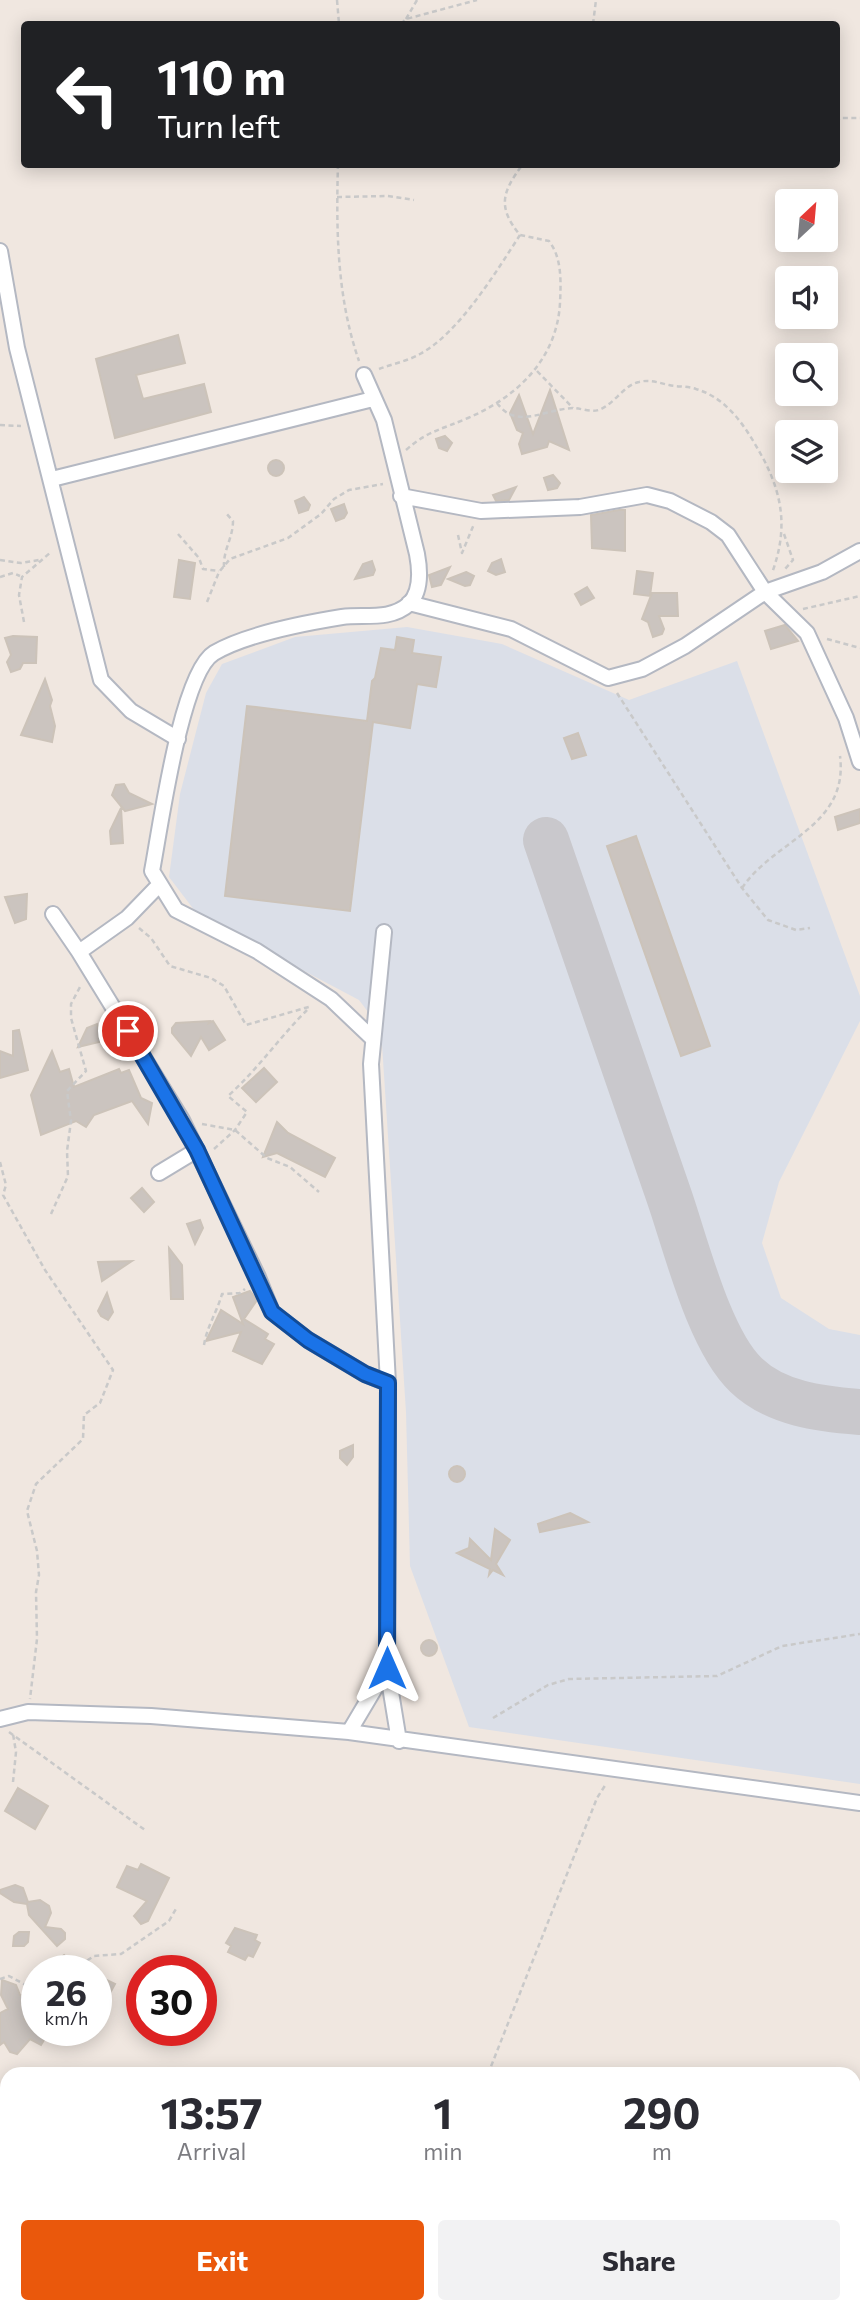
<!DOCTYPE html>
<style>
body{margin:0;font-family:Commissioner,sans-serif;background:#f2f2f3;color:#2b2b33;height:100vh;display:flex;flex-direction:column;font-size:26px;white-space:nowrap}
*{box-sizing:border-box;margin:0}
p{font-size:23px;color:#7c7c81}
.icon{flex:none;width:38px;height:38px;fill:none;stroke:currentColor;stroke-width:2;stroke-linecap:round;stroke-linejoin:round}
.map{position:relative;flex:1;overflow:hidden}
.drawer{position:absolute;left:0px;top:2067px;width:861px;height:247px;display:flex;flex-direction:column;background:#fff;border-radius:21px 21px 0 0;box-shadow:0 4px 18px #0003}
.drawer>*{flex:none}
.banner{position:absolute;left:21px;top:21px;width:819px;height:147px;border-radius:7px;box-shadow:0 4px 18px #0003;background:#202124;color:#fff;overflow:hidden}
.needle{width:46px;rotate:26deg}
.tools{position:absolute;left:775px;top:189px;display:grid;gap:14px}
.tools a{display:grid;place-items:center;width:63px;height:63px;border-radius:7px;background:#fff;box-shadow:0 4px 18px #0003;font-size:35px}
.speed{position:absolute;left:21px;top:1955px;display:flex;gap:14px;font-size:35px;font-weight:700;text-align:center}
.speed>*{display:grid;place-content:center;width:91px;height:91px;border-radius:50%;background:#fff;box-shadow:0 4px 18px #0003;line-height:1}
.speed small{font-size:18px;font-weight:400}
.speed .limit{border:10px solid #d22;background:#fff;color:#111}
.pin{position:absolute;display:grid;place-items:center;width:60px;height:60px;color:#fff;margin:-30px;border:4px solid #fff;border-radius:50%;box-shadow:0 2px 7px #0007}
.me{position:absolute;width:77px;margin:-38px;rotate:0deg;stroke-linejoin:round;filter:drop-shadow(0 0 5px #0008)}
.turn{display:flex;align-items:center;gap:24px;height:147px;padding:0 21px;font-size:32px}
.turn .icon{width:91px;height:91px;stroke-width:2.5}
.turn b{display:block;font-size:49px;line-height:60px}
.eta{display:flex;justify-content:space-evenly;align-items:center;height:119px;text-align:center}
.eta b{font-size:42px;font-weight:700;line-height:49px}
.primary-button{display:flex;gap:14px;margin-top:auto;padding:14px 21px}
.primary-button a{flex:1;height:80px;border-radius:7px;background:#ea580c;color:#fff;font-size:28px;font-weight:700;line-height:80px;text-align:center}
.primary-button a+a{background:#f2f2f3;color:#2b2b33}
.map>svg:first-child{display:block}
.airport{fill:#dbdfe8}
.lines{fill:none;stroke-linecap:round;stroke-linejoin:round}
.stream{stroke:#6ee3f7;stroke-width:5}
.taxiway{stroke:#c9c8cc;stroke-width:46}
.building{fill:#cbc4bf;stroke:#ccc3b9;stroke-width:2}
.street-casing{stroke:#b4b8c2;stroke-width:18}
.path{stroke:#c9c9c9;stroke-width:2.5;stroke-dasharray:5 3.5;stroke-linecap:butt}
.street{stroke:#fff;stroke-width:14}
.route-casing{stroke:#114b97;stroke-width:18}
.route{stroke:#1a73e8;stroke-width:12}
</style>
<div class="map">
<svg width="860" height="2312" viewBox="0 0 860 2312">
<rect width="100%" height="100%" fill="#f0e7e0"/>
<path class="airport" d="M407,627L502,644L629,700L737,661L860,996V1021L779,1182L762,1243L781,1298L829,1329L860,1335V1784L469,1727L410,1566L406,1412L381,1029L359,1000L198,915L169,877L180,794L206,693L222,664L295,637Z"/>
<g class="lines">
<path class="stream" d="M854,2232L860,2227
M778,2312L782,2306"/>
<path class="taxiway" d="M546,840C587,959 628,1077 669,1196C686,1245 709,1340 746,1375C776,1404 821,1409 860,1412"/>
</g>
<path class="building" d="M178,335L185,363L136,375L143,399L204,384L211,412L115,438L96,359Z
M550,390L569,450L549,441L547,447L522,454L519,444L523,433L517,430L510,413L519,395L533,434Z
M445,436L452,443L447,451L439,448L436,439Z
M268 468a8 8 0 1 1 16 0a8 8 0 1 1-16 0Z
M553,475L560,483L557,488L548,490L544,478Z
M516,487L509,500L496,501L493,495Z
M304,497L310,505L308,510L299,513L295,501Z
M344,504L347,513L344,518L336,521L331,509Z
M619,510H625V551L592,548L591,515Z
M501,559L505,572L496,575L488,571L492,563Z
M179,560L195,563L190,599L174,597Z
M372,561L375,570L373,575L355,579L363,564Z
M450,567L441,585L432,587L429,575Z
M637,571L653,573L650,596L634,594Z
M466,572L474,576L470,585L465,586L448,579Z
M587,587L594,598L581,605L575,594Z
M652,593H677L678,616H659L664,629L662,634L653,637L648,622L642,619Z
M785,625L798,641L771,649L765,631Z
M13,636L37,637L36,663H23L20,669L11,672L7,662L11,655L5,638Z
M397,637L414,640L412,653L441,657L436,687L417,684L410,728L373,722L350,911L225,896L247,706L367,721L372,681L375,678L381,648L395,650Z
M45,679L52,700L50,706L55,726L52,742L21,735Z
M578,733L586,755L572,759L564,738Z
M124,784L129,793L152,804L125,811L112,795L116,785Z
M121,808L123,843L111,844L110,831Z
M860,809V823L838,830L835,817Z
M636,836L710,1046L681,1056L607,846Z
M27,894L26,919L15,923L5,897Z
M210,1021L209,1023L213,1021L225,1040L209,1050L201,1037L191,1056L172,1033V1028L176,1023Z
M97,1024L103,1041L78,1047L87,1028Z
M19,1030L28,1070L0,1078V1051L13,1056V1031Z
M52,1051L60,1072L69,1069L74,1087L119,1069L121,1073L129,1070L141,1098L152,1103L148,1124L132,1101L94,1115L86,1127L76,1121L41,1135L31,1095Z
M264,1068L277,1082L256,1102L242,1088Z
M277,1122L288,1133L335,1158L325,1177L277,1153L263,1157Z
M142,1188L154,1202L144,1212L131,1198Z
M200,1220L203,1228L195,1244L187,1224Z
M169,1248L182,1265L183,1299H171Z
M132,1261L102,1281L98,1262Z
M250,1291L257,1300L244,1319L268,1334L265,1339L274,1344L262,1364L233,1351L241,1332L206,1341L221,1310L243,1324L233,1297Z
M107,1293L113,1312L108,1320L101,1316L98,1311Z
M353,1445V1457L347,1465L340,1458V1451Z
M449 1474a8 8 0 1 1 16 0a8 8 0 1 1-16 0Z
M570,1513L588,1522L540,1532L538,1524Z
M495,1529L510,1540L496,1564L503,1575L493,1570L489,1575L490,1569L457,1553L469,1548L470,1539L491,1560Z
M421 1648a8 8 0 1 1 16 0a8 8 0 1 1-16 0Z
M18,1788L48,1806L35,1829L5,1811Z
M141,1864L169,1878L148,1921L141,1924L134,1916L147,1901L117,1887L127,1866L138,1870Z
M15,1885L23,1888L28,1902L40,1900L49,1906L51,1913L45,1927L61,1929L65,1933V1939L57,1946L29,1915L27,1904L14,1902L0,1893V1890Z
M235,1928L257,1935L255,1940L260,1943L253,1957L248,1955L245,1960L228,1952L231,1946L226,1943Z
M19,1932H29L28,1942L24,1946H13L14,1936Z
M64,1955L79,1970H47Z
M96,1975L115,1984L96,2019Z
M2,1980L16,1985L20,1995L31,1997L32,2005L24,2019L37,2030L58,2040H44L41,2045L30,2039L17,2054L10,2052L4,2042L0,2045V2013L8,2009L1,1995Z"/>
<g class="lines">
<defs>
<path id="street" d="M0,251L17,348L101,680L131,711L178,739
M364,375L384,420L417,554C420,570 422,591 409,604C390,621 364,614 342,617C305,623 246,634 214,653C181,673 160,830 152,871L176,910L257,951L331,999L373,1039
M52,479L373,399
M401,496L481,511L580,507L647,495L670,501L711,522L728,535L765,592L807,633L846,718L860,762
M409,603L511,629L608,678L642,669L685,646L765,592L822,572L860,551
M159,885L127,918L79,952L182,1120L258,1277L272,1312L308,1340L365,1374L388,1383
M53,914L79,952
M384,932L371,1064L388,1383L387,1668L399,1741
M159,1173L197,1150
M0,1719L28,1712L151,1716L349,1732L860,1803
M349,1732L387,1668"/>
</defs>
<use href="#street" class="street-casing"/>
<path class="path" d="M337,0L339,24
M406,19L417,0
M401,24L406,19L477,0
M593,24L596,0
M836,122L840,118H860
M338,164C336,231 337,298 359,361
M337,197L388,196L414,200
M379,369C392,364 408,361 420,354C459,333 496,272 520,235
M537,371L573,408
M497,403C517,431 546,408 575,408C583,409 593,413 601,409C616,402 624,385 639,382C650,379 659,383 669,385C678,387 688,386 696,389C730,399 748,431 764,460C784,499 787,532 772,573
M0,425L21,426
M406,450C427,431 443,429 468,418C517,397 557,359 560,303C561,281 562,258 549,241L520,235C497,207 502,192 523,164
M178,534L199,558L203,569L219,571
M784,534L793,560L785,569
M458,535L462,553L474,524
M0,560L21,563L39,560
M224,567C223,550 233,538 233,521L226,513
M0,577L13,573L20,576
M207,602L219,572L230,559L288,538L321,514L334,499L349,490L383,484
M803,609L860,596
M24,622L19,595L22,577L51,552
M827,639L860,648
M617,693L742,888L768,920L796,930L810,928
M742,888C774,840 849,827 840,756
M139,928L151,938L170,966L211,978L224,986L246,1025L312,1006
M202,1124L235,1130L267,1158L290,1167L319,1192
M214,1149L235,1130L247,1112L228,1096C258,1069 279,1038 307,1010
M0,1162L6,1185L3,1195L45,1270L113,1370L100,1403L84,1415L83,1439L36,1484L27,1511L37,1551L39,1575L36,1592L37,1639L30,1699
M51,1214L68,1176L67,1151L71,1121L67,1091L86,1071L71,1018V1004L81,985
M204,1345C207,1326 217,1312 222,1294L240,1293L245,1289
M493,1718L548,1685L569,1679L717,1676L782,1646L860,1634
M9,1732L145,1830
M13,1782L16,1752L13,1734
M73,1970L94,1956L121,1954L169,1921L177,1907
M0,1979L9,1976L37,1991
M488,2074L597,1798L606,1784
M0,2168L7,2167"/>
<use href="#street" class="street"/>
</g>
<g class="lines">
<defs>
<path id="route" d="M128,1031L197,1150L272,1312L308,1340L365,1374L388,1383L387,1668"/>
</defs>
<use href="#route" class="route-casing"/>
<use href="#route" class="route"/>
</g>
</svg>
<div class="tools">
<a><svg class="needle" viewBox="-14 -14 28 28"><path d="M0-13l5 13h-10z" fill="#e53935"/><path d="M0 13l5-13h-10z" fill="#7c7c81"/></svg></a>
<a><svg class="icon" aria-label="sound" viewBox="0 0 24 24"><path d="M4 9h4l5-4v14l-5-4H4zM17 9q2 3 0 6"/></svg></a>
<a><svg class="icon" aria-label="search" viewBox="0 0 24 24"><circle cx="10" cy="10" r="6"/><path d="M15 15l6 6"/></svg></a>
<a><svg class="icon" aria-label="layers" viewBox="0 0 24 24"><path d="M12 4l9 5-9 5-9-5zM3 14l9 5 9-5"/></svg></a>
</div>
<div class="speed"><div>26<small>km/h</small></div><div class="limit">30</div></div>
<div class="pin" style="left:128px;top:1031px;background:#d93025"><svg class="icon" aria-label="arrive" viewBox="0 0 24 24"><path d="M6 21V4h12l-3 4 3 4H6"/></svg></div>
<svg class="me" style="left:387px;top:1668px" viewBox="-20 -20 40 40"><path d="M0-17L14 15 0 8-14 15z" fill="#1a73e8" stroke="#fff" stroke-width="4"/></svg>
<div class="banner">
<div class="turn"><svg class="icon" aria-label="left" viewBox="0 0 24 24"><path d="M17 20v-9H6M10 6l-5 5 5 5"/></svg><div><b>110 m</b>Turn left</div></div>
</div>
<section class="drawer">
<div class="eta">
<div><b>13:57</b><p>Arrival</p></div>
<div><b>1</b><p>min</p></div>
<div><b>290</b><p>m</p></div>
</div>
<div class="primary-button"><a>Exit</a><a>Share</a></div>
</section>
</div>
